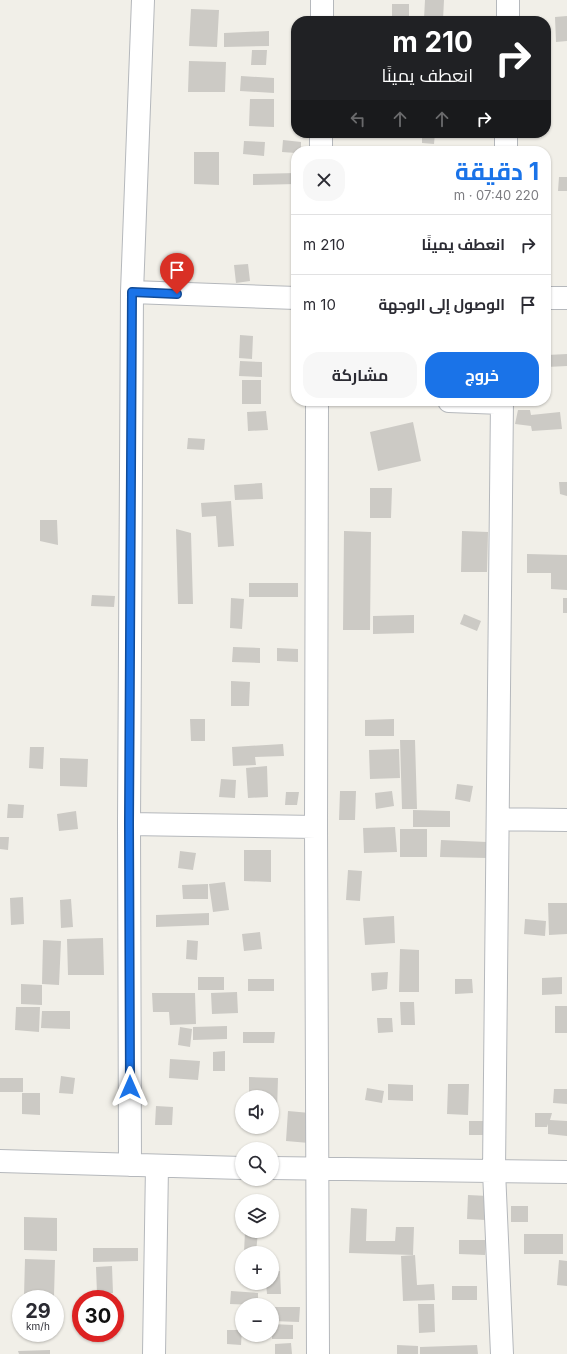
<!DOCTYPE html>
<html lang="ar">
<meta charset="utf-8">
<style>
body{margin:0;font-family:Inter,Cairo,sans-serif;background:#f7f7f7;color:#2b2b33;direction:rtl;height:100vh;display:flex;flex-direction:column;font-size:15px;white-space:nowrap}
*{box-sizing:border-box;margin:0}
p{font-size:13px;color:#7c7c81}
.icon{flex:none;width:22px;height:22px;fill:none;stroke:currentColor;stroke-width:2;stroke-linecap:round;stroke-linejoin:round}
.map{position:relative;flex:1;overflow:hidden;direction:ltr}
.panel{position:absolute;left:291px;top:146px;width:260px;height:260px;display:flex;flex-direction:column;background:#fff;border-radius:16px;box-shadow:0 1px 3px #0004;direction:rtl}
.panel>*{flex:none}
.banner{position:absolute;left:291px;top:16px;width:260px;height:122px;border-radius:16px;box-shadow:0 1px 3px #0004;direction:rtl;background:#202124;color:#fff;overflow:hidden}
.tools{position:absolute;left:235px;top:1090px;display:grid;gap:8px}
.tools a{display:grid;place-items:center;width:44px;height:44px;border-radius:50%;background:#fff;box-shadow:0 1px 3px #0004;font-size:20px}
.speed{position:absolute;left:12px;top:1290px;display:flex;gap:8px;font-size:20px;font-weight:700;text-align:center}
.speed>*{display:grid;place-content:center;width:52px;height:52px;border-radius:50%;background:#fff;box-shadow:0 1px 3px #0004;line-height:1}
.speed small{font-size:10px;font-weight:400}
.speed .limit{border:6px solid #d22;background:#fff;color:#111}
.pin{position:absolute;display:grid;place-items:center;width:34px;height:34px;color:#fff;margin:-41px -17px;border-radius:50% 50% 50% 0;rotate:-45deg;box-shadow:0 0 4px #0007}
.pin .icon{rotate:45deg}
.me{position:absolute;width:44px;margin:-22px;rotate:0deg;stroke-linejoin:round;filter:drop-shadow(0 0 3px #0008)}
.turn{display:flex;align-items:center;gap:14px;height:84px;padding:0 12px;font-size:18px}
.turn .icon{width:52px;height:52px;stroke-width:2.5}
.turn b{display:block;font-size:28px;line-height:34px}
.lanes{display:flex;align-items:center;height:38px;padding:0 12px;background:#0003;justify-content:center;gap:20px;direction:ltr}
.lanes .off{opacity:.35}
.round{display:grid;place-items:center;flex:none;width:42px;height:42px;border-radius:16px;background:#f7f7f7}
.summary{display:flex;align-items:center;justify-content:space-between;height:68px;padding:0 12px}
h1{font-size:24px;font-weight:700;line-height:30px;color:#1a73e8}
.button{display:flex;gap:8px;margin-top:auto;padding:8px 12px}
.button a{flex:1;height:46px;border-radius:16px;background:#1a73e8;color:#fff;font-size:16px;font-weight:700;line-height:46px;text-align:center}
.button a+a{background:#f7f7f7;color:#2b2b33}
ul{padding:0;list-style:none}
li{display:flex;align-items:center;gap:12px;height:60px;padding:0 12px;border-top:1px solid #e1e1e2}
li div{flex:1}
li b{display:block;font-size:15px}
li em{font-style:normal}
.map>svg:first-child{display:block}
.building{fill:#cccac5}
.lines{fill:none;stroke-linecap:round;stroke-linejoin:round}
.street-casing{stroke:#b5b8bc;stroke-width:24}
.street{stroke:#fff;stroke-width:22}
.route-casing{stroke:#114b97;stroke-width:10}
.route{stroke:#1a73e8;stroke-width:7}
</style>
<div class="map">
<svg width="567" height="1354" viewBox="0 0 567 1354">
<rect width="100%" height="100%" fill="#f1efe8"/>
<path class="building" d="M425,0H444L443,20L424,19Z
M392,4H409V21H392Z
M191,9L219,10L217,47L189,46Z
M567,16V41L556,42L555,17Z
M269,31V46L224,47V33Z
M252,50H267L266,65H251Z
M189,61L226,62L225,92H188Z
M241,76L274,78V93L240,91Z
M250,99H274V127L249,126Z
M422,133H435L434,144L422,143Z
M283,140L301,142V151H296V153L282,152Z
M244,141L265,142L264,156L243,154Z
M194,152H219V185L194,184Z
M296,173V184L253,185V174Z
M559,177H567V191H558Z
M248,264L250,281L236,283L234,265Z
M240,335L253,336L252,359L239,358Z
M567,354V366L547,367V355Z
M240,361L262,362V377L239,376Z
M242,380H261V404H242Z
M518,410H530L531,415L560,412L562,429L532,431L531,426L515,424Z
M266,411L268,430L248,431L247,412Z
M413,422L421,461L378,471L370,432Z
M188,438L205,439L204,450L187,449Z
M559,482H567V496L560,494Z
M262,483L263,499L235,500L234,485Z
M370,488H392L391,518H370Z
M231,501L234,546L218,547L216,516L202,517L201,503Z
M40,520H57L58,545L40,541Z
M176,529L191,533L193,604H178Z
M344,531L371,532L370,630H343Z
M462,531L488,532L487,572H461Z
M527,554L567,555V590L551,589V573H527Z
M249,583H298V597H249Z
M92,595L115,596L114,607L91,606Z
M231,598L244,599L242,629L230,628Z
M563,598H567V613H563Z
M464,614L481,621L477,631L460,624Z
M414,615V633L373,634V616Z
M233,647L260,648V663L232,662Z
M277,648L298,649V662L277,661Z
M231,681L250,682L249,706H231Z
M190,719H205V741H191Z
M394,719V736H365V720Z
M400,740H415L417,809H402Z
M283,744L284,756L255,757L256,765L233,766L232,747Z
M30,747H44L43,769L29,768Z
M399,749L400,778L370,779L369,750Z
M60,758L88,759L87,787L60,786Z
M267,766L268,797L248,798L246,768Z
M221,779L236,780L235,798L219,797Z
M457,784L473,786L470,802L455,799Z
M340,791H356L355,820H339Z
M392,791L394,806L376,809L375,793Z
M286,792H299L297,805H285Z
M8,804L24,805L23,818H7Z
M413,810L450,811V827H413Z
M76,811L78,829L59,831L57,814Z
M395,827L397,852L364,853L363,828Z
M400,829H427V857H400Z
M0,837H9L8,850L0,849Z
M441,840L487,842V858L440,857Z
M244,850H271V882L244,881Z
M180,851L196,853L193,870L178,868Z
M348,870L362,871L360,901L346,900Z
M225,882L229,910L213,912L209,884Z
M208,884V899H183L182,885Z
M23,897L24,924L11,925L10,898Z
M71,899L73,927L61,928L60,900Z
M548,903H567V934L549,935Z
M209,913V925L156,927V915Z
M394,916L395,943L365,945L363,918Z
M525,919L546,921L545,936L524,934Z
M260,932L262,949L244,951L242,934Z
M103,938L104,975H68L67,939Z
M43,940L61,941L59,985L42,984Z
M187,940L198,941L197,960L186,959Z
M400,949L419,950V992H399Z
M388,972L387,989L372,991L371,973Z
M198,977H224V990H198Z
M562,977V994L542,995V978Z
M248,979H274V991H248Z
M455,979H472L473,993L455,994Z
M21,984L42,985V1005L21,1004Z
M237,992L238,1013L212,1014L211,993Z
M152,993H195L196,1024L170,1025L169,1012H153Z
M400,1002H414L415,1025H401Z
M555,1006H567V1033H555Z
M16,1007H40L39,1032L15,1030Z
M42,1011H70V1029L41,1028Z
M377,1018H392L393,1032L378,1033Z
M227,1026V1039L193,1040V1027Z
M180,1027L192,1029L190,1047L178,1045Z
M243,1032H275L274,1043H243Z
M225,1051V1071H213V1052Z
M170,1059L200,1061L198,1080L169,1078Z
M61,1076L75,1078L73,1094L59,1093Z
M249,1077L278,1078L277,1111H272V1097H249Z
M0,1078H23V1092H0Z
M388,1084L413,1085V1101L388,1100Z
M448,1084H469L468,1115L447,1114Z
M367,1088L384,1091L382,1103L365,1100Z
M554,1089H567V1104L553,1103Z
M22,1093H40V1115L22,1114Z
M156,1106L173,1107L172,1125H155Z
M288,1111L310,1113L309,1143L286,1141Z
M535,1113H552L550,1120L567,1121V1136L548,1134V1124L547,1127H535Z
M469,1121H485L484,1135H469Z
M468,1195L488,1196L486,1220L467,1219Z
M511,1206H528V1222H511Z
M351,1208L367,1209L366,1241H395L396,1227H414L413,1255L349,1253Z
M24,1217L57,1218V1251L24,1250Z
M245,1231H258L256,1253H244Z
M524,1234H563V1254H524Z
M459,1240H486L485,1255L459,1254Z
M93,1248H138V1261L93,1262Z
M415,1255L417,1285L434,1284L435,1300L403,1301L401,1256Z
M25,1259L55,1260L54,1296H24Z
M559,1260L567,1261V1286L557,1285Z
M112,1266L113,1293L97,1294L96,1267Z
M280,1271L281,1294H267L266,1283H272V1272Z
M452,1286H477V1300H452Z
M231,1291L258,1293V1305L230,1304Z
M418,1304H434L435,1332L419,1333Z
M272,1307H300L299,1322L272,1321Z
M272,1324L293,1325V1339H272Z
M227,1330H242L241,1345L227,1344Z
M291,1343L292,1354H275V1344Z
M397,1345L418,1346V1354H397Z
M477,1345L478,1354H420V1347Z
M50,1350V1354H19L18,1351Z"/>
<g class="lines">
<defs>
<path id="street" d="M322,21V0
M508,21V0
M321,151V133
M506,151V133
M132,292L296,298
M546,298H567
M317,401L316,827L318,1354
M449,401L502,403
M498,819L567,820
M129,824L316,827
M0,1161L242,1168
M130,1165L129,824L132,292L143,0
M272,1168L567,1172
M154,1354L157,1166
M502,1354L494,1171L502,401"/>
</defs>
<use href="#street" class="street-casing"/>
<use href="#street" class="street"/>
</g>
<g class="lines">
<defs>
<path id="route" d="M130,1087L129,824L132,292L177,294"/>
</defs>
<use href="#route" class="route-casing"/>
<use href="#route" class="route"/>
</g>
</svg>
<div class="tools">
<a><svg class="icon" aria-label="sound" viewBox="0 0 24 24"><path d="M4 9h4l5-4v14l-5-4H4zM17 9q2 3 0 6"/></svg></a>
<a><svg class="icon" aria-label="search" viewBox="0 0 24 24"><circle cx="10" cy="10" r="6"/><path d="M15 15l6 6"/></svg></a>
<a><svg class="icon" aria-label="layers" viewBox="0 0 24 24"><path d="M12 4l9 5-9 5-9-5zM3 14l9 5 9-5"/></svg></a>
<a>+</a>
<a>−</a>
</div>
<div class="speed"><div>29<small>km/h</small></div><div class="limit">30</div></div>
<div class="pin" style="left:177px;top:294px;background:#d93025"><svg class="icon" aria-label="arrive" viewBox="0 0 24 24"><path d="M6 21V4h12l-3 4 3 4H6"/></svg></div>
<svg class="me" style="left:130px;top:1087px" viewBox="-20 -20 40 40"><path d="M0-17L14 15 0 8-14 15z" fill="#1a73e8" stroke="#fff" stroke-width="4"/></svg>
<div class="banner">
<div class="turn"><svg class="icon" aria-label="right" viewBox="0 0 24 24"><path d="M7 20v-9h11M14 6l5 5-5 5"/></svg><div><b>210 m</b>انعطف يمينًا</div></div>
<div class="lanes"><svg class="icon off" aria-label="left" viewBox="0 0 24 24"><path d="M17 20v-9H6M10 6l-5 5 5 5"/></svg><svg class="icon off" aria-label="ahead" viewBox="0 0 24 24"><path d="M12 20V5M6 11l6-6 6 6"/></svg><svg class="icon off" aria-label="ahead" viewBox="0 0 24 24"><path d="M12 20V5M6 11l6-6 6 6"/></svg><svg class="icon" aria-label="right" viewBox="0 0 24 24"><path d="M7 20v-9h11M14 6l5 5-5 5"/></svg></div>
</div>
<section class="panel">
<div class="summary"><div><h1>1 دقيقة</h1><p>220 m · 07:40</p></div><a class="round"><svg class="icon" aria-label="close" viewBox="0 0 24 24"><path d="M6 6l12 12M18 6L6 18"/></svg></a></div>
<ul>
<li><svg class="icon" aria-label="right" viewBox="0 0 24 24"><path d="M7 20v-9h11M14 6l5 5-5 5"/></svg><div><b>انعطف يمينًا</b></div><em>210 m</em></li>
<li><svg class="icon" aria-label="arrive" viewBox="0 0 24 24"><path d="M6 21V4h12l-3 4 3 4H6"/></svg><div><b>الوصول إلى الوجهة</b></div><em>10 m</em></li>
</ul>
<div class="button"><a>خروج</a><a>مشاركة</a></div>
</section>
</div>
